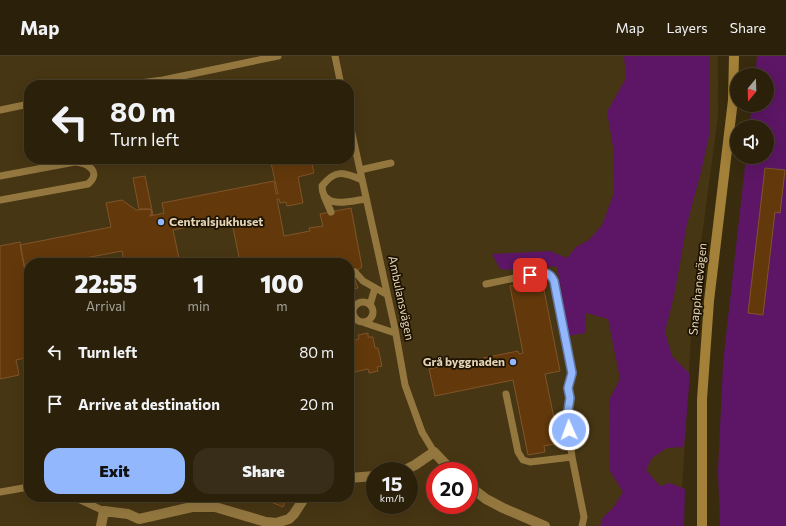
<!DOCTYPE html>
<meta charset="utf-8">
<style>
body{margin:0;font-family:Commissioner,sans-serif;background:#372d18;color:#f1f3f6;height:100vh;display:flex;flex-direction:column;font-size:15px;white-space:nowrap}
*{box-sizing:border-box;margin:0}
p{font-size:13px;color:#a6a39c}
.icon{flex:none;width:22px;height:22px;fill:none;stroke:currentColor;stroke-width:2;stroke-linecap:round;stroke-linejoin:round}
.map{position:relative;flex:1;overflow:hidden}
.panel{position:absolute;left:24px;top:202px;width:330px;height:244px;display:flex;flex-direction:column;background:#2b200a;border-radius:16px;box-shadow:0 4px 16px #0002,0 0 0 1px #473e2b}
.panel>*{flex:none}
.hud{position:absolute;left:24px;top:24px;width:330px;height:84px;border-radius:16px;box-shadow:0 4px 16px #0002,0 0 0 1px #473e2b;background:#2b200a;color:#f1f3f6;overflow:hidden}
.needle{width:26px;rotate:199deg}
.controls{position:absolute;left:730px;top:12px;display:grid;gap:8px}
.controls a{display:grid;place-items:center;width:44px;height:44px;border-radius:50%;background:#2b200a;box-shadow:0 4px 16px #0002,0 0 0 1px #473e2b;font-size:20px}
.speed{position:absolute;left:366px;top:406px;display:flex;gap:8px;font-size:20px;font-weight:700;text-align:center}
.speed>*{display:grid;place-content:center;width:52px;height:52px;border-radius:50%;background:#2b200a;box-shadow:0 4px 16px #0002,0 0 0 1px #473e2b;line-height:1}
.speed small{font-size:10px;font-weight:400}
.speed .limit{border:6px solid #d22;background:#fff;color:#111}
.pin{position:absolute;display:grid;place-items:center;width:34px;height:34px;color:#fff;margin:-17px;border-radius:8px;box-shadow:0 2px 6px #0006}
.me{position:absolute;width:44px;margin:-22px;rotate:358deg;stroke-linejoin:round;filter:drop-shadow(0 0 3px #0008)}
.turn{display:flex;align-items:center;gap:14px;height:84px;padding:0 20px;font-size:18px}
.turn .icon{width:52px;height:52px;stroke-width:2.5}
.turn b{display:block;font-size:28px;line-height:34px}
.eta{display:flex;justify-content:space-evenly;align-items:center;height:68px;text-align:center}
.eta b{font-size:24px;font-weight:800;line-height:28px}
.primary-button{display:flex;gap:8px;margin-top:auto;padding:8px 20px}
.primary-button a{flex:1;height:46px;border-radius:16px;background:#92b7fd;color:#111;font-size:16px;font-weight:800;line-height:46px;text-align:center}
.primary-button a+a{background:#372d18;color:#f1f3f6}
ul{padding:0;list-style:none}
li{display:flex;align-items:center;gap:12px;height:52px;padding:0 20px}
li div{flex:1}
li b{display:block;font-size:15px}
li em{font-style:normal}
header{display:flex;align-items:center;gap:24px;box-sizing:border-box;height:56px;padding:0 20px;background:#2b200a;border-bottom:1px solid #473e2b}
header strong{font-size:19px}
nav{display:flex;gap:22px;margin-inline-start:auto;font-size:14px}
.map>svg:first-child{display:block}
.built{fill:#473613;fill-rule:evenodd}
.green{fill:#5c1665}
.building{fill:#63390b;stroke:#80542a}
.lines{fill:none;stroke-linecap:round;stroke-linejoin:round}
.service{stroke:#93773f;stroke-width:7}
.minor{stroke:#93773f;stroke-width:10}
.secondary{stroke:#a48138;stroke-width:10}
.route-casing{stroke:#5f77a4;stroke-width:10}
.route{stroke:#92b7fd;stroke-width:7}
.poi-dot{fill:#92b7fd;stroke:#1e1300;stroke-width:1.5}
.labels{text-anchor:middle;stroke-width:3.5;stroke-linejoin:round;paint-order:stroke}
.poi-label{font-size:12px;font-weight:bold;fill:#e4d5b9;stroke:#1e1300;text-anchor:start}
.street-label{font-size:12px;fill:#e4d5b9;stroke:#1e1300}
</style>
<header>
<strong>Map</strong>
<nav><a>Map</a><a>Layers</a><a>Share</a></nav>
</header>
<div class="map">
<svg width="786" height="470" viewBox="0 0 786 470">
<rect width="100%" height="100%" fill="#392b0d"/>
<path class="built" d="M0,0H718V60L693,248L680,470H0ZM29,29H349V103H29ZM29,207H349V441H29ZM375,415H409V449H375ZM435,415H469V449H435Z"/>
<path class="green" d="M624,0H709V80L701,116L687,168L674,240L665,276L672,300L690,318L684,391L667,392L652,402L646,414L660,430L670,427L685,433L684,470H600L603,461L613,452L623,436L610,415L609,344L620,323L608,263L586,257L585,277L569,280L557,211C538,208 519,216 500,213L492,198L550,195L567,202L576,191L589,184L602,169L614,137L613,91L607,56L626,22Z
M757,0H786V470H720L718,415L723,307L746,101H767V71H749L752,49H767V19H755Z"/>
<path class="building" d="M290,103H311L314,117L298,121L303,147L287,150L286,146L280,147L279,143H277L284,180L310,175L309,172L323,170L320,158L351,152L362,211L353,218L358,232L349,234V207H233L240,206L231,162L173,174L180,207H116L124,205L122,195L75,204V207H29V235L20,189L111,171L106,147L122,144L136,154L150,153L152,156L150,160L164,157L162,147L274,125L276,138H278L271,107Z
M765,112L785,114L780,157L775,156L763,259L748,257Z
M145,120L153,159L150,160L152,156L150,153H139L133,122Z
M20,186L29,235V301L16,304L19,319L0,323V190Z
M527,227L528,232L543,229L560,315L545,318L559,387L544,390L545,396L528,399L513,324L435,340L429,313L518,295L519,298L523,297L510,230Z
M349,269L352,285L359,283L358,279L368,277V281H373L375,292H378L382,310L377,311L378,315L369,317L368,313L349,317Z
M259,441H287L283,451Z"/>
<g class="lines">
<path class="service" d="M335,0L341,29
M124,29L163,24L278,0
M0,54L29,48
M349,64L395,273L405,329L422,376L434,396
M360,114L391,107
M0,120L75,106C88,107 102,116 88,128L0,144
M362,124C344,116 335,113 322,130C322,133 323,137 324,139C331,152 355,144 366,143
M324,140L331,156
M355,216L363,225L386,238
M486,228L544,216L551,219L554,225L572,317L568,332L570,342L567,361L572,401L584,461L582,470
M353 256a10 10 0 1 1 20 0a10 10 0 1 1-20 0Z
M370,249L375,232
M365,267L395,277
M506,338L518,396L523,404L530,406L572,401
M0,436L29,431
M74,441L104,455"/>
<path class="minor" d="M403,415L415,409L434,396L452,415
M349,422L375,420
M469,430L486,443L503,452L545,470
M101,470L104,455L128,458L139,463L192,451H215L266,466L276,467L289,463L294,458L305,441"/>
<path class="secondary" d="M702,470V343L709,245L733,44L734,0"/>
</g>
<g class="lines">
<defs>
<path id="route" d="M530,219C541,217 548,213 554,225L572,317L568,332L570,342L567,361L569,374"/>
</defs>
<use href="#route" class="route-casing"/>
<use href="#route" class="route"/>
</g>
<g class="poi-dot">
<circle cx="161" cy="166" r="4"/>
<circle cx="513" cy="306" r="4"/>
</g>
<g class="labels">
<g class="poi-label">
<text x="169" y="170">Centralsjukhuset</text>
<text x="505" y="310" text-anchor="end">Grå byggnaden</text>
</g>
<g class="street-label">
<text transform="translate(698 233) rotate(-84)" y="4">Snapphanevägen</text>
<text transform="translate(401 242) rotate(78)" y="4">Ambulansvägen</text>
</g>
</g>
</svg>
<div class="controls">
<a><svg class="needle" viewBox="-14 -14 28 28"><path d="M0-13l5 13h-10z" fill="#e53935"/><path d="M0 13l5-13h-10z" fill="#a6a39c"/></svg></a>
<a><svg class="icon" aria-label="sound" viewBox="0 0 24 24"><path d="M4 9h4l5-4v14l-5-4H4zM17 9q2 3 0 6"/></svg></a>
</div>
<div class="speed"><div>15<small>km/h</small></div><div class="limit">20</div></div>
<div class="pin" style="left:530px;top:219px;background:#d93025"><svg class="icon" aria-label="arrive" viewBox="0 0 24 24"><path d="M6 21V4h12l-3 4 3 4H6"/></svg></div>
<svg class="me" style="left:569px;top:374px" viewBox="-20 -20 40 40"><circle r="17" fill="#92b7fd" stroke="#fff" stroke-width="3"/><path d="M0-11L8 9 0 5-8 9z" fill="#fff"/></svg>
<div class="hud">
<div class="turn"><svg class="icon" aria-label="left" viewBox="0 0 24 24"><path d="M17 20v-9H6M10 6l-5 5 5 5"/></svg><div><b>80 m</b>Turn left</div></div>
</div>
<section class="panel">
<div class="eta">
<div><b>22:55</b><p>Arrival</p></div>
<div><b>1</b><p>min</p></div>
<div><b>100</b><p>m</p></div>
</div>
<ul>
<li><svg class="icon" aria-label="left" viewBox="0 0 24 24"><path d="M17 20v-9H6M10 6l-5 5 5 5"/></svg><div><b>Turn left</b></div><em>80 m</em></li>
<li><svg class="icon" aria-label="arrive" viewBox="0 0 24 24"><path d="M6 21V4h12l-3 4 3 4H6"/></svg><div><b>Arrive at destination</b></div><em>20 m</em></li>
</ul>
<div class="primary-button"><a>Exit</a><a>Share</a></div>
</section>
</div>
